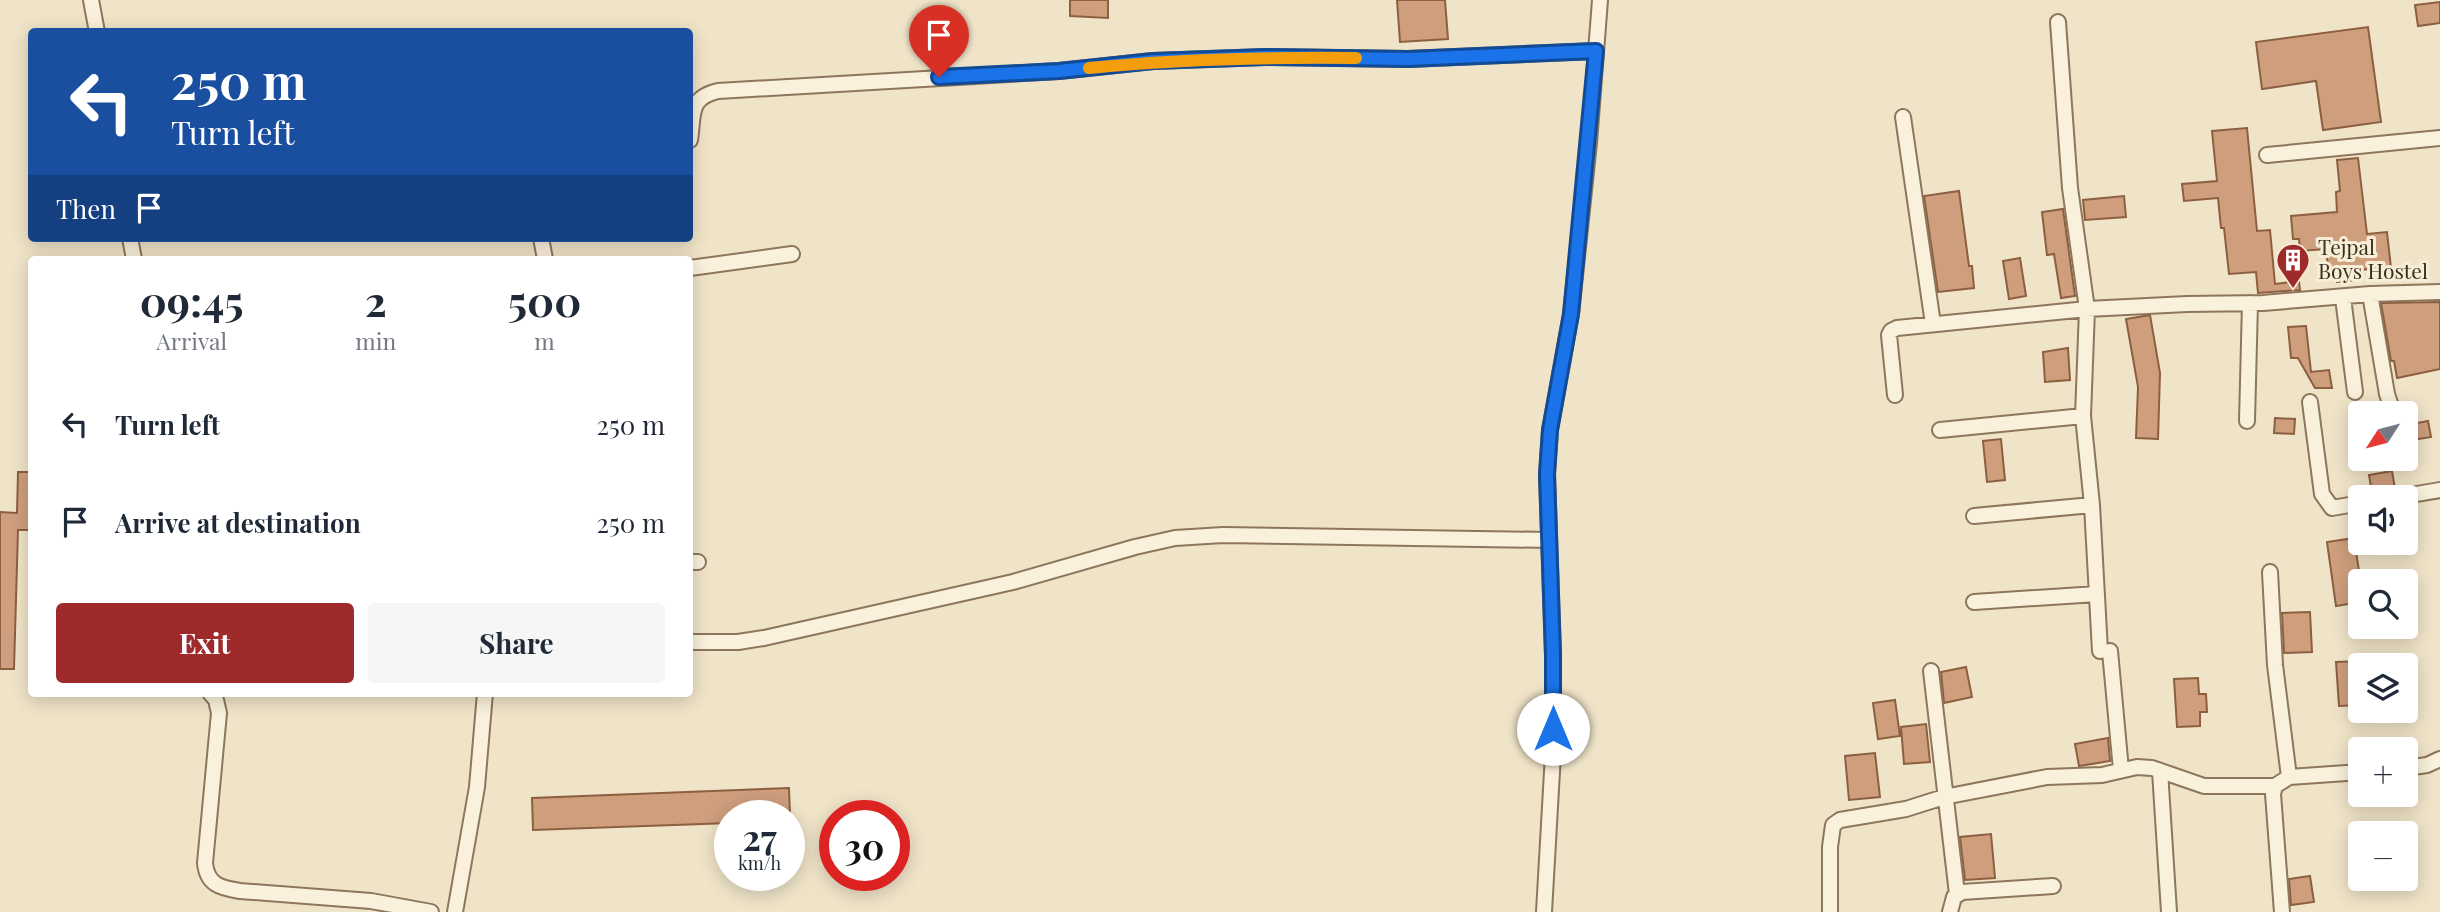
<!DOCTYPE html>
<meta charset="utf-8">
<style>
body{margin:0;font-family:"Playfair Display",serif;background:#f6f6f7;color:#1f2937;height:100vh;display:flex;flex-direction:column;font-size:26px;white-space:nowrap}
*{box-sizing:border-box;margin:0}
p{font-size:23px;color:#747a83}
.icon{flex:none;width:38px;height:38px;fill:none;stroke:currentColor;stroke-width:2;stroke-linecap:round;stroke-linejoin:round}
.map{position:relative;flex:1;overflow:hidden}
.side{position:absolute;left:28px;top:256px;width:665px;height:441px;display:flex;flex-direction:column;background:#fff;border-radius:7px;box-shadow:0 4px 18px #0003}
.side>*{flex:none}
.top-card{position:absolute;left:28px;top:28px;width:665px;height:214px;border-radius:7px;box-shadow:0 4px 18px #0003;background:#1a4fa0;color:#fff;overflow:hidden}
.needle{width:46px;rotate:234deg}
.controls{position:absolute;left:2348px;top:401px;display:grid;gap:14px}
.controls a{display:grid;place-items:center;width:70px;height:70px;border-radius:7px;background:#fff;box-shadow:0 4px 18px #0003;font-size:35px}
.speed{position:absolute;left:714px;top:800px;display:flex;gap:14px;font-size:35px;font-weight:700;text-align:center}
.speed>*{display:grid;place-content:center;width:91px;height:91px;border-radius:50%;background:#fff;box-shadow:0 4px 18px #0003;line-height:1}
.speed small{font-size:18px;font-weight:400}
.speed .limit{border:10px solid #d22;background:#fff;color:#111}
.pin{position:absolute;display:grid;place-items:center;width:60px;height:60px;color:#fff;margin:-72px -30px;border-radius:50% 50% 50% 0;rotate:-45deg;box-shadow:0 0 7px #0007}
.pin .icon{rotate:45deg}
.me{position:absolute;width:77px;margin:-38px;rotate:0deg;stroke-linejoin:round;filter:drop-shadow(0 0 5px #0008)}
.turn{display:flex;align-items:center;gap:24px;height:147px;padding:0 28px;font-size:32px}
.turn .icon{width:91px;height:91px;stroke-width:2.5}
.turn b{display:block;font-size:49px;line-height:60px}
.then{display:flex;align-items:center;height:66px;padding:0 28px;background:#0003;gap:14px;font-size:26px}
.eta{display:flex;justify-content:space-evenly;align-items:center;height:119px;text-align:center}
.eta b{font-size:42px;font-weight:700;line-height:49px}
.primary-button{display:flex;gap:14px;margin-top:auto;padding:14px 28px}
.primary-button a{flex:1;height:80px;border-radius:7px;background:#9e2a2b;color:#fff;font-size:28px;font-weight:700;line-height:80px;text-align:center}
.primary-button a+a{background:#f6f6f7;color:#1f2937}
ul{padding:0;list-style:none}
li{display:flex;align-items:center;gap:21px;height:98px;padding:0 28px}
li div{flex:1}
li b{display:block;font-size:26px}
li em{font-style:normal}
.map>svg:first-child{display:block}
.building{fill:#cf9f7d;stroke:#8d5f41;stroke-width:2}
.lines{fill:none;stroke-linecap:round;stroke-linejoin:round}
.minor-casing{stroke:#8d765c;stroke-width:18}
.minor{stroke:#faf1dc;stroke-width:14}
.route-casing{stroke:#114b97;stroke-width:18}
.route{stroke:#1a73e8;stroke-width:12}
.slow{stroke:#f59e0b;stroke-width:12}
.labels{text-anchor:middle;stroke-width:6;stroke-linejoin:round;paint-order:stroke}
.poi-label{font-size:21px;fill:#3d2e20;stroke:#f7eed8;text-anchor:start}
</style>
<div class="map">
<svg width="2440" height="912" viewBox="0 0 2440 912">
<rect width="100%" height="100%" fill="#f0e4c8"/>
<path class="building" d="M1070,0H1108V18L1070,16Z
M1397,0H1445L1448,39L1400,42Z
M2440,2V23L2418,26L2415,5Z
M2368,27L2381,122L2323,130L2316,81L2262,89L2256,42Z
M2247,128L2257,231L2270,230L2275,284L2299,281L2300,290L2258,293L2256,272L2229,274L2224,228H2221L2218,198L2184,201L2182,184L2217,181L2212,131Z
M2358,158L2367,234L2387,232L2391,268L2356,270L2357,280L2337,282L2336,273L2329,274L2326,249L2300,251L2299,239H2293L2291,216L2337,212L2336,192L2340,191L2337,160Z
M1959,191L1969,266H1972L1974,288L1938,292L1924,196Z
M2124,196L2126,217L2085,220L2083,200Z
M2063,209L2075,296L2061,298L2054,254L2047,255L2042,212Z
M2020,258L2026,296L2009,299L2003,261Z
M2440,302V369L2397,378L2394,361H2391L2381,303Z
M2150,315L2160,373L2158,439L2136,438L2138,387L2126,319Z
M2306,326L2311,372L2329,370L2332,388H2315L2298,358H2291L2288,327Z
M2068,348L2070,380L2045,382L2043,352Z
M2275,418L2295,419L2294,434L2274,433Z
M2428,421L2431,437L2406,441V425Z
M2001,439L2005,480L1987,482L1983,441Z
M2392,471L2395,489L2372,493L2369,475Z
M18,472H32V530H18L14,669H0V512L17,513Z
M2354,538L2361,584V602L2336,606L2327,542Z
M2310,612L2312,652L2284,653L2282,613Z
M2361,661V705L2339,706L2336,662Z
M1966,667L1972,697L1944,703L1941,672Z
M2198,678L2199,694H2206L2207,712H2200V726L2177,727L2174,679Z
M1895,700L1900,736L1878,739L1873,703Z
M1926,724L1930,762L1904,764L1901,727Z
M2108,738L2110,761L2079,766L2075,744Z
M1875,753L1880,797L1849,800L1845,756Z
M789,788L790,816H730V823L533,830L532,798Z
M1991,834L1995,878L1965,880L1960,837Z
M2310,876L2314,902L2291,905L2289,879Z"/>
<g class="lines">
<defs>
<path id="minor" d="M91,0L97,32
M2058,22L2070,188L2087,309L2083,416L2092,505L2100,651
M1903,117L1933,324
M690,140C694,115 688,98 718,91L1059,71L1153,61L1265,57L1408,59L1596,51
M2267,155L2440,138
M130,238L134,259
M541,238L545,259
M690,268L792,254
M2370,294L2387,394L2393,412
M2343,298L2355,392
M1895,395L1889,335L1891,331L1897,328L2087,309L2187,304L2263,303L2370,294L2440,292
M2310,402L2322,494L2332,508L2361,503
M2247,421L2250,303
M1940,430L2083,416
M2399,497L2440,490
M1974,516L2092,505
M690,562H698
M2270,572L2275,665L2289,777
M1974,602L2097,594
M690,642H738L764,638L1013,582L1135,547L1175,538L1223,535L1549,540
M2110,651L2121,770
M1931,671L1957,894
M210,693L216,700L219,713L205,863C207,885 221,888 240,891L371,901L431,912
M2406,768L2427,765L2440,759
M2160,771L2169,912
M455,912L477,787L485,693
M1544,912L1553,754V655L1547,474L1550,430L1571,314L1589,143L1600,0
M1830,912V847L1833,825L1840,820L1906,809L1944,797L2047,777L2102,775L2137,767L2152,768L2204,786H2275
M1950,912L1954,897L1962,892L2053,886
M2282,912L2273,794L2275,786L2289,777L2361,772"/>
</defs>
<use href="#minor" class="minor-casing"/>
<use href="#minor" class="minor"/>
</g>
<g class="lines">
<defs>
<path id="route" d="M939,77L1059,71L1153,61L1265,57L1408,59L1596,51L1571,314L1550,430L1547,474L1553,655V729"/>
</defs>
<use href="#route" class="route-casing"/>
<use href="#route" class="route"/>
<path class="slow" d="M1089,68C1178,59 1267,57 1356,58"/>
</g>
<defs>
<symbol id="building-pin" viewBox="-11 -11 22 30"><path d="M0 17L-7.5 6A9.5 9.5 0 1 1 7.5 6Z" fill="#9e2a2b" stroke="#f7eed8"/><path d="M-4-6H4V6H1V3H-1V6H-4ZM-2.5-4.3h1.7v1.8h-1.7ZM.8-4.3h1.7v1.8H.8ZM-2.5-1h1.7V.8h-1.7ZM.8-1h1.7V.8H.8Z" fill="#fff"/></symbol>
</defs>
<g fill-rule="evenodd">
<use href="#building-pin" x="2274" y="241" width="38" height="52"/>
</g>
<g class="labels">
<g class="poi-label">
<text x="2318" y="255">Tejpal<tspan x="2318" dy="24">Boys Hostel</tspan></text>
</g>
</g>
</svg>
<div class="controls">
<a><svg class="needle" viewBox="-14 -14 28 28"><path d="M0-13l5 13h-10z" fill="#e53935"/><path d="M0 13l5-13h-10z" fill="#747a83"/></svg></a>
<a><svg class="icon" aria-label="sound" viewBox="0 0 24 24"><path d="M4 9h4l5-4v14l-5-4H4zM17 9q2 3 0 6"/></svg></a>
<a><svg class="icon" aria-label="search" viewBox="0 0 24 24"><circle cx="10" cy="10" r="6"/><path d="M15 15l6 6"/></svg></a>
<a><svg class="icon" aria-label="layers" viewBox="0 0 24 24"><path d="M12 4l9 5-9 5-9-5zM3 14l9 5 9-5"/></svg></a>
<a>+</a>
<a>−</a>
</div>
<div class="speed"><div>27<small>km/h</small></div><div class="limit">30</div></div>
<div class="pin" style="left:939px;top:77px;background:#d93025"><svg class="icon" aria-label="arrive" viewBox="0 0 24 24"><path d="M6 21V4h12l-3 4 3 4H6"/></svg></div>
<svg class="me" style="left:1553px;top:729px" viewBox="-20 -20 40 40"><circle r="19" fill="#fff"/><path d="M0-13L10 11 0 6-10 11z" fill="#1a73e8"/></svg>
<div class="top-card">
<div class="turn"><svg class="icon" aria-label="left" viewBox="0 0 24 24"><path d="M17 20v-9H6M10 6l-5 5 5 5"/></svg><div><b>250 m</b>Turn left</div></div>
<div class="then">Then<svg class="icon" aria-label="arrive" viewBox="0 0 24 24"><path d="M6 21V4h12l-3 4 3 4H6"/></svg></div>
</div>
<section class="side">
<div class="eta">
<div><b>09:45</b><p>Arrival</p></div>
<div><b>2</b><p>min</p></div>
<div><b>500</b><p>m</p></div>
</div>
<ul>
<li><svg class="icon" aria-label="left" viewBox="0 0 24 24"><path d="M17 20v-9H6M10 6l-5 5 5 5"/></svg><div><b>Turn left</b></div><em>250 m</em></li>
<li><svg class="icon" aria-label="arrive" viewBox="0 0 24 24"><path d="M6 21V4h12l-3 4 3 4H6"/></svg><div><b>Arrive at destination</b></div><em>250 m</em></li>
</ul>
<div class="primary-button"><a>Exit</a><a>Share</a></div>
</section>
</div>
